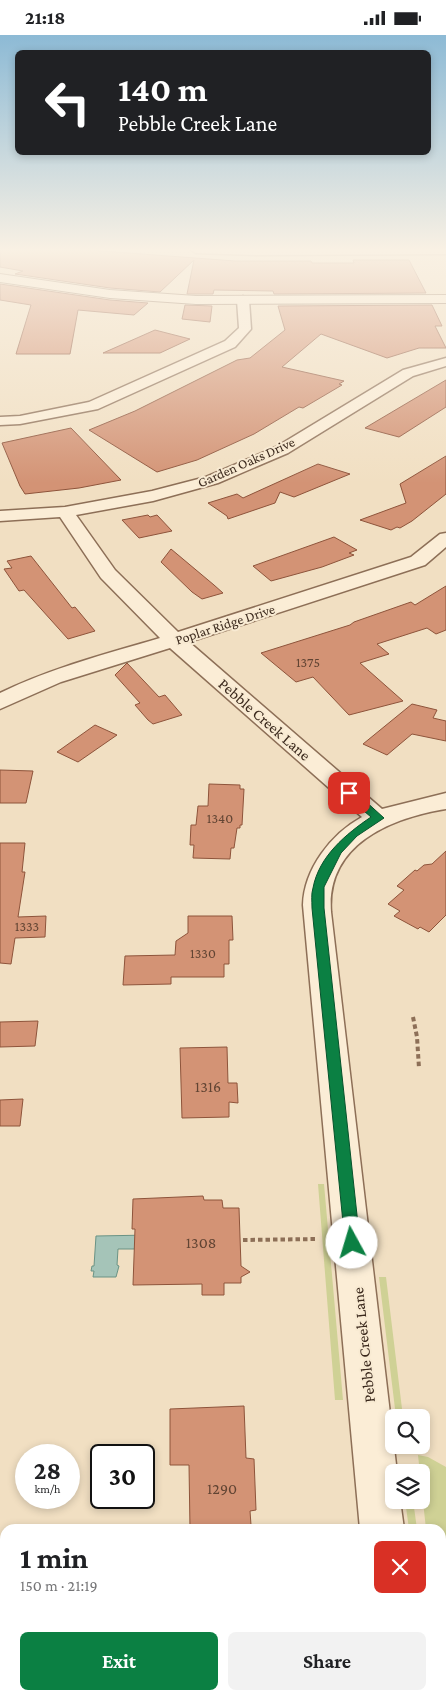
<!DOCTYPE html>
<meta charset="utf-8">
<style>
body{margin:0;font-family:"Crimson Pro",serif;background:#f2f2f2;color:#202124;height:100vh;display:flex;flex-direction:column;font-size:19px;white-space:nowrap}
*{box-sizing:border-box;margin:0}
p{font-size:16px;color:#757577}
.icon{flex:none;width:28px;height:28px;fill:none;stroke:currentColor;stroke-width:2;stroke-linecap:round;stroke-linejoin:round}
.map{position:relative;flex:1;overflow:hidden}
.side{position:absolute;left:0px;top:1489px;width:446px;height:176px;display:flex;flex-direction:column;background:#fff;border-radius:15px 15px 0 0;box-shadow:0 2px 8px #0003}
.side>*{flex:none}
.banner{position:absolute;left:15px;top:15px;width:416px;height:105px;border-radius:8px;box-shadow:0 2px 8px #0003;background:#202124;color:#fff;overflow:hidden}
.buttons{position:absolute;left:385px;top:1374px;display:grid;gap:10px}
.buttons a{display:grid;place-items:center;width:45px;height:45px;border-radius:8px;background:#fff;box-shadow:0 2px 8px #0003;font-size:25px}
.speed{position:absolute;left:15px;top:1409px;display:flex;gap:10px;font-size:25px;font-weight:700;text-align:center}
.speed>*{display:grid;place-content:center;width:65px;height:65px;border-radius:50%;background:#fff;box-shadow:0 2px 8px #0003;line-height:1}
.speed small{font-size:12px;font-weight:400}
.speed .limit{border:2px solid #111;border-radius:8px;background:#fff;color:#111}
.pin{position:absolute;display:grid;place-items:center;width:42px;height:42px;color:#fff;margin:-21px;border-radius:10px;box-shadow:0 2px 8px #0006}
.me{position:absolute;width:55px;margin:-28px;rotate:354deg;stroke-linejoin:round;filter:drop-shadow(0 0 4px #0008)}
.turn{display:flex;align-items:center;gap:18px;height:105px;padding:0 20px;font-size:22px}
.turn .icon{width:65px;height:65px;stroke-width:2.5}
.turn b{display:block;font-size:35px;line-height:42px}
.round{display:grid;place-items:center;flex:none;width:52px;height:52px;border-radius:8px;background:#f2f2f2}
.summary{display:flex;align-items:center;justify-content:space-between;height:85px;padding:0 20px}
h1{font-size:30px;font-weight:700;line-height:38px}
.action{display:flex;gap:10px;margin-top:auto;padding:10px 20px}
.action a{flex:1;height:58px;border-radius:8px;background:#0b8043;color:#fff;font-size:20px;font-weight:700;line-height:58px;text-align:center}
.action a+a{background:#f2f2f2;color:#202124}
.status{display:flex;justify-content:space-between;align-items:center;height:35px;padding:0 25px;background:#fff;direction:ltr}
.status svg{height:14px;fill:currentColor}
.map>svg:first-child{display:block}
.green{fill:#cfd195}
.water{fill:#a5c4b8;stroke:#6a9385}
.building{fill:#d39375;stroke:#8e543b}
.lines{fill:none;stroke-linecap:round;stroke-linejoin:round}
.minor-casing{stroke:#8d6f57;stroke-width:3}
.tertiary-casing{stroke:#8d6f57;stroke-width:2}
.path{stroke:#8d6f57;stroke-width:4;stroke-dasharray:4.5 3;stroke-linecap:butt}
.minor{fill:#fbedd6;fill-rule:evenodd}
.tertiary{fill:#fbedd6;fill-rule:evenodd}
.route{fill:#0b8043;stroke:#07532c}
.labels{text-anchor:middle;stroke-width:4;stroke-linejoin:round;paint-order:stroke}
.far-street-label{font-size:14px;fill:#3b291d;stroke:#f8ead2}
.number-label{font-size:14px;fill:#614433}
.street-label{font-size:16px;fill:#3b291d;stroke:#f8ead2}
.near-number-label{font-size:16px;fill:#614433}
</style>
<div class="status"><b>21:18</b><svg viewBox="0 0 49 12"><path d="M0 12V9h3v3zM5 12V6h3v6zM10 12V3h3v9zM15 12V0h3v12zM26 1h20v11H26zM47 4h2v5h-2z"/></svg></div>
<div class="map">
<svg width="446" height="1664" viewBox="0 0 446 1664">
<rect width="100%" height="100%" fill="#f1dfc2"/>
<path class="green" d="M318,1149H324L343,1365H335Z
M379,1242H386L403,1382H396Z
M418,1420L428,1422L446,1432V1569L441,1559V1494H426Z
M405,1465H413L417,1494H409Z"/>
<path class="water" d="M150,1200L149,1214H118L117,1230L119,1231L116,1242H93L94,1236H91L92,1231H94L96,1201Z"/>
<path class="building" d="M0,215H89L235,226H311L312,228H354L353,225H409L426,258L274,259L273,256L214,255L213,259H187L194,225L160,257L110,253L15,239L23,236L0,232Z
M0,249L110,265L148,268L134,280L78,275L70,319H16L31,270L0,265Z
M185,270L212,271L210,287L182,284Z
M432,270L442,291H435L446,313H419L387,323L321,299L282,332L344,346L339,349L342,350L303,373L299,372L254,399L197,425L157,437L89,395L135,376L237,325L250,323L285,295L278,271Z
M155,295L190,304L160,318H103Z
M446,345V372L399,402L365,393Z
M71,393L121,445L79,453L25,459L20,451L2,408Z
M446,421V459L412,486L400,493L397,492L391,495L360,485L406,468L400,449Z
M318,429L350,439L294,462L280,457L275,468L228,484L227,481L208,468L237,459L243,463Z
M148,480L150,482L157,480L172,496L139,503L122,485Z
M334,502L357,515L349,518L354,520L322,532L271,546L253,531Z
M171,514L214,550L223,558L202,564L192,557L161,527Z
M31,521L72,573L75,572L95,596L68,604L24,555L19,556L4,534L12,533L7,526Z
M446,551V595L436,599L427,593L377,609L389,619L360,628L403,666L349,680L313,642L296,647L261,618L350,590L354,587L411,567L415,570Z
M127,628L159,662L165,660L182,680L153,689L148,685L135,670L140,668L115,640Z
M412,669L437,675L433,683L446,686V706L412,699L387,720L363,709Z
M95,690L117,700L78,727L57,717Z
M0,735L33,736L26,768H0Z
M209,749L240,750V754H244L242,790H240V793H237L234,813H231L230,824L193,823L194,810H190L191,790H196L198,771H208Z
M0,808H25L22,837H25L18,882L46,881L45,902L15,903L11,929L0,928Z
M446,816V880L429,897L420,892L418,894L394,881L400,876L388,869L404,855L397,851L415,835L417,836L424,830L432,829Z
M188,881H232L233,905H229V929H224V942H171V949L123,950L125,921L175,920L176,906L188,898Z
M38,986L35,1011L0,1012V987Z
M227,1012L228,1048H237L238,1068L229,1067V1082L182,1083L180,1013Z
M23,1064L20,1091H0V1065Z
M203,1161L204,1165H222L223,1173H239L241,1231L250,1237L241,1242V1248H224V1260H202V1249L133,1250L135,1194H132L133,1164Z
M244,1371L246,1423L254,1424L256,1475L250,1476L251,1490H247V1494H190L189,1430H170V1374Z"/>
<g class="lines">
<defs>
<path id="minor" d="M191,215H446V219L257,220L196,218Z
M243,261L249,265L251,294L235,312L98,374L20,389L0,390V382L20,381L89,367L225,306L239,293L237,265Z
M446,323V331L413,341L288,418L218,448L153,466L76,480L115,535L178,597L411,522L440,499L446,498V512L425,530L189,607L382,774L446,758V774C391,783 326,809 331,877L397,1438H394V1465H400L404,1494H360L303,870C304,834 331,799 362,782L170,613L61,647L0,674V658C51,633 106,619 160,603L101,543L60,482L0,486V476L65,472L152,456L206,442L276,412L403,335Z
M368,1660H416L415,1664H367Z"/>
<path id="tertiary" d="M0,239L110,255L196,261L446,260V268L196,269L110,263L0,247Z"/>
</defs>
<use href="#minor" class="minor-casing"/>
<use href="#tertiary" class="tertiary-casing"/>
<path class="path" d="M413,982L417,1002L419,1033
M243,1205L318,1204"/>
<use href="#minor" class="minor"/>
<use href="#tertiary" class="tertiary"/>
</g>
<linearGradient id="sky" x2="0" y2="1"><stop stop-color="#8dbad5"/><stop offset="0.48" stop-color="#f9f1e4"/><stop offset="1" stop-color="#f9f1e4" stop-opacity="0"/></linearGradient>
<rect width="446" height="448" fill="url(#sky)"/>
<path class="route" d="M349,754L353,755L384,783L357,801L341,818L324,852V873L360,1208L358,1213L352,1215L347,1213L345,1208L312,873C312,866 311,859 313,853C319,821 346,799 371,782L345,760L344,758Z"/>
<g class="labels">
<g class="far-street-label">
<text transform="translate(246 427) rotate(-24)" y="5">Garden Oaks Drive</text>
<text transform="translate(225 589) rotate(-18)" y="5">Poplar Ridge Drive</text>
</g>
<g class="number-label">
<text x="308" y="632">1375</text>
<text x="220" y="788">1340</text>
<text x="27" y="896">1333</text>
<text x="203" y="923">1330</text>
</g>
<g class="street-label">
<text transform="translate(265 684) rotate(41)" y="6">Pebble Creek Lane</text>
<text transform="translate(363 1310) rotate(-96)" y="6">Pebble Creek Lane</text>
</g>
<g class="near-number-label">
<text x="208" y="1057">1316</text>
<text x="201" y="1213">1308</text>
<text x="222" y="1459">1290</text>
</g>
</g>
</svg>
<div class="buttons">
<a><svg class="icon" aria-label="search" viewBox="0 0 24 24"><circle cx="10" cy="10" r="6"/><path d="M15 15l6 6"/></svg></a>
<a><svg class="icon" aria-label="layers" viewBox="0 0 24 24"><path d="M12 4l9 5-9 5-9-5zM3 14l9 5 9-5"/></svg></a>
</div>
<div class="speed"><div>28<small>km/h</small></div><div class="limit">30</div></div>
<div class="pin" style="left:349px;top:758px;background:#d93025"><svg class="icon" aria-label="arrive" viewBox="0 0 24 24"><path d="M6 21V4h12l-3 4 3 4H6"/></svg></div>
<svg class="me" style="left:352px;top:1208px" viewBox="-20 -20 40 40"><circle r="19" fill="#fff"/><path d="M0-13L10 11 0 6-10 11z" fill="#0b8043"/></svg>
<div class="banner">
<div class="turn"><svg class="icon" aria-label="left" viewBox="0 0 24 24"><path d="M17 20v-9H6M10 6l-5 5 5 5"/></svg><div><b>140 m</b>Pebble Creek Lane</div></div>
</div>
<section class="side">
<div class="summary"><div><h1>1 min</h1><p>150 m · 21:19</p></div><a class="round" style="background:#d93025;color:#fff"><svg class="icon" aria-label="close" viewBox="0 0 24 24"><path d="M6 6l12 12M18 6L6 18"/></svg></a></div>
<div class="action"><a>Exit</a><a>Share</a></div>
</section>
</div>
